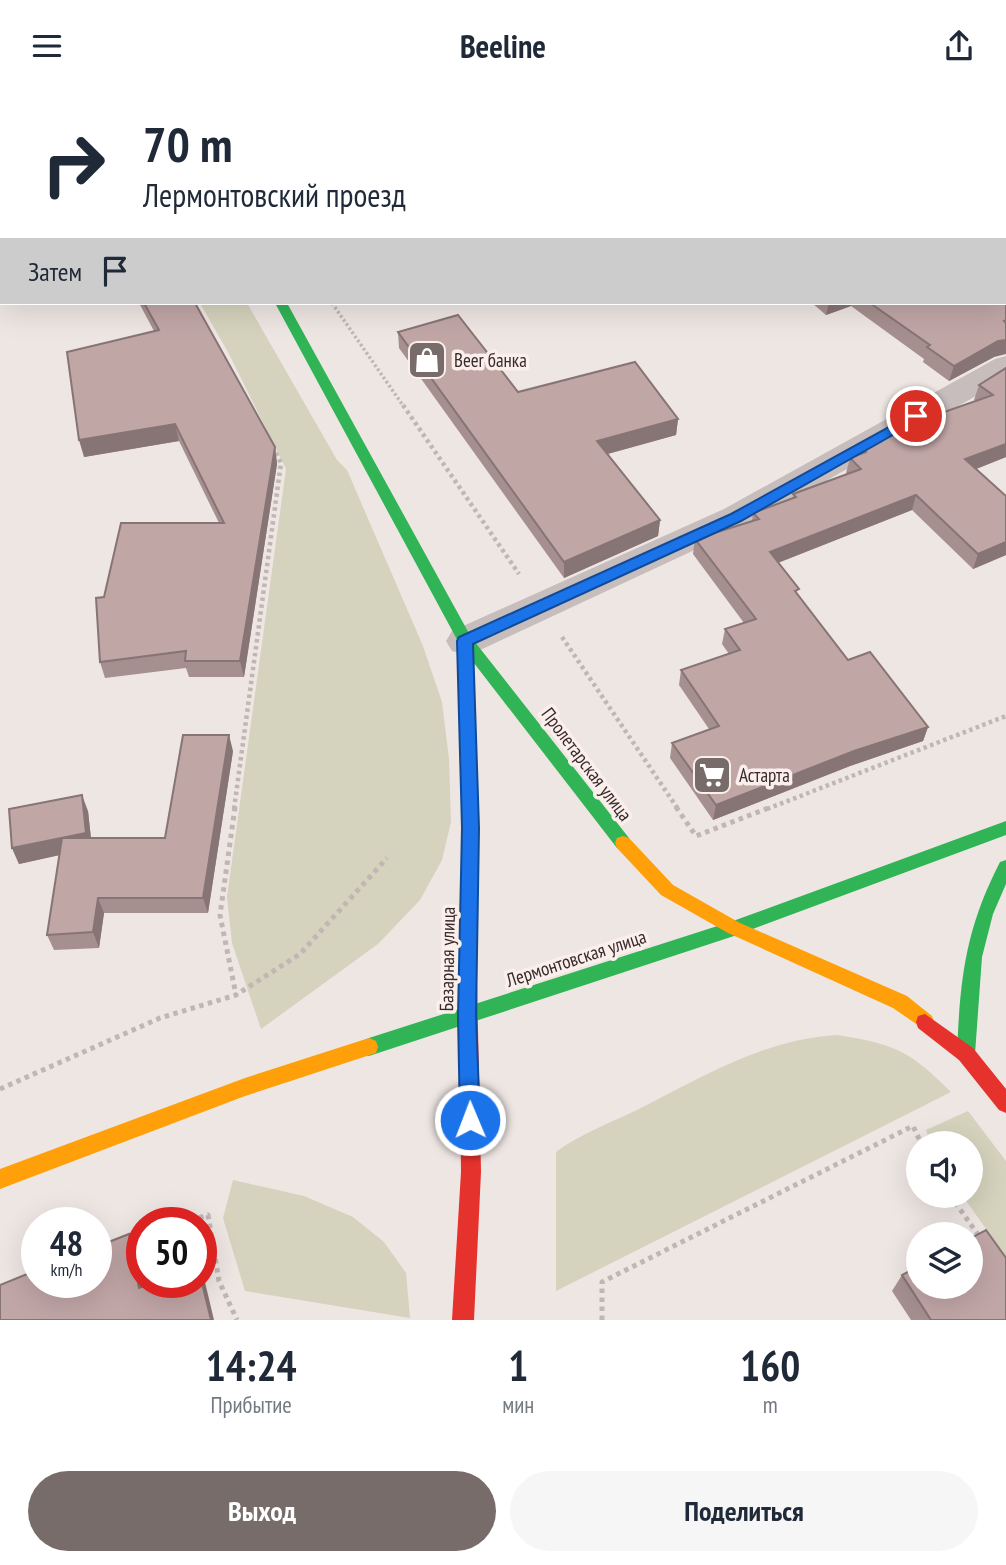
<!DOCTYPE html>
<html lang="ru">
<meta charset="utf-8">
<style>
body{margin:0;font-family:"PT Sans Narrow",sans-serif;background:#f6f6f7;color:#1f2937;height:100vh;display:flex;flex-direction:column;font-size:26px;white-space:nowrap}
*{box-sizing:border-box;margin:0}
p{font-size:23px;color:#747a83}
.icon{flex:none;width:38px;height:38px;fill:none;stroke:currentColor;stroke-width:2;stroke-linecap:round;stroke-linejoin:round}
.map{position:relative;height:1229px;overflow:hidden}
.drawer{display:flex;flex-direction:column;background:#fff;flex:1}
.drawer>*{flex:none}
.hud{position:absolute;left:0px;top:0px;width:1006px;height:214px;box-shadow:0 7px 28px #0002;background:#fff;color:#1f2937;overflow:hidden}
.controls{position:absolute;left:906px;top:1040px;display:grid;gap:14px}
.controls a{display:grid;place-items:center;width:77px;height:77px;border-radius:50%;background:#fff;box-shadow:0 7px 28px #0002;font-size:35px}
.speed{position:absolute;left:21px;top:1116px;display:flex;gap:14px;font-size:35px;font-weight:700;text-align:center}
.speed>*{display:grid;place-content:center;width:91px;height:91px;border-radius:50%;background:#fff;box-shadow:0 7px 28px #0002;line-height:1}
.speed small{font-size:18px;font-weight:400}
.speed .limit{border:10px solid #d22;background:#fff;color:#111}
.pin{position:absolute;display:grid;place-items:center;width:60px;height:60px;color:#fff;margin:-30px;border:4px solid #fff;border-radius:50%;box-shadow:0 2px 7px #0007}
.me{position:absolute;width:77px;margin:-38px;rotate:359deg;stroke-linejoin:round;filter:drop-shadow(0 0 5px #0008)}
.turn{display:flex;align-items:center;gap:24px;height:147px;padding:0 28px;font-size:32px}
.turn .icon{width:91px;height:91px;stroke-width:2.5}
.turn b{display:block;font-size:49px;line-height:60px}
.then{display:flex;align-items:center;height:66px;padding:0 28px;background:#0003;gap:14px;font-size:26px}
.eta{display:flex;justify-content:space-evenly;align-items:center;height:119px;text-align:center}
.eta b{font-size:42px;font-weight:600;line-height:49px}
.button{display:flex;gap:14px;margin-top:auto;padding:14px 28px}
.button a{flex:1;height:80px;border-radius:42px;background:#786c6b;color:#fff;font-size:28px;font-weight:600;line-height:80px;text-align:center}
.button a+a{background:#f6f6f7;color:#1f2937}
header{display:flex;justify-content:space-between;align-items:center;height:91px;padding:0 28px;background:#fff;font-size:32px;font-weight:600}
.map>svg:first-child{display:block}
.green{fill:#d5d2bd}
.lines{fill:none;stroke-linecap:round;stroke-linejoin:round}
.path-far2{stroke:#c0b6b4;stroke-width:3.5;stroke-dasharray:2.5 2.5;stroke-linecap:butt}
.path-far1{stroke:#c0b6b4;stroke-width:4.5;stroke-dasharray:3.5 3.5;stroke-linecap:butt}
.path{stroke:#c0b6b4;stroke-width:5;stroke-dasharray:4.5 4.5;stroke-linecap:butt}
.street{fill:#c7bdbc;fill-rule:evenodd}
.fast{fill:#30b455;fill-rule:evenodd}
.slow{fill:#ff9f0a;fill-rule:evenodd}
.jam{fill:#e5322d;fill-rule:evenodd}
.wall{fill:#a68f8f}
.shaded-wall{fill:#877474}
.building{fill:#c1a6a6;stroke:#877474;stroke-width:2}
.route{fill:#1a73e8;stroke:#114b97;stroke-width:2}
.labels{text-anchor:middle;stroke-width:7;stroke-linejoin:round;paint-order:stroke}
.poi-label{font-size:19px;fill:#382a2a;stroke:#faefeb;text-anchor:start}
.street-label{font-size:19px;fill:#382a2a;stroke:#faefeb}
</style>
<header><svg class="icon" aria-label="menu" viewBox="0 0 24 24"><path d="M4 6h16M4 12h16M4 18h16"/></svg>Beeline<svg class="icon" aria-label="share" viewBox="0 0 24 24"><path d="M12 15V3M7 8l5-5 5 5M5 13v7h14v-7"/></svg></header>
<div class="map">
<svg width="1006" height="1229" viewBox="0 0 1006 1229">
<rect width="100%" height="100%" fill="#eee6e3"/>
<path class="green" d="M200,212H247L337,369L347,379L423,555L442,611L449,668L451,731L442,769L420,809L378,853L261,938L232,852L227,806L286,378L229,263Z
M837,944C895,953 910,960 951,1001L556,1200V1061C580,1043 610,1032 637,1019C701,987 764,948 837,944Z
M968,1020L1006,1070V1166L962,1104H971V1052H930L926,1039Z
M233,1089L304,1105L353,1126L384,1151L406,1182L410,1227L245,1200L223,1127Z"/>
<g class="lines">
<path class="path-far2" d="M291,0L293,2
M105,2L113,0
M332,212L404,316"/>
<path class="path-far1" d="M403,314L519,483
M562,546L678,718
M234,718L281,372L274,359
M767,718L1006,625"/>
<path class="path" d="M235,716L220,824L236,904
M676,716L696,745L771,716
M0,998L160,927L236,904L300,863L387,767
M950,1104L981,1148
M182,1132L208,1124L219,1190L237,1229
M126,1151L142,1146
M602,1229V1191L913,1035L921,1052"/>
<path class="street" d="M2,48V64L0,65V49Z
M1006,265V288L748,434L478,560L465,564L452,560L446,550L452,540L724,418L995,268Z"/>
<path class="fast" d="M275,212H287L471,546L629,747L631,752L629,757L623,759L617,757L460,554Z
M1006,730V744L734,845L369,965L362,962L360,956L362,950L369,947L733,830Z
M1006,769V793L993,823L982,866L975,963L973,969L966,972L959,969L957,963C960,888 965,839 1000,771Z"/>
<path class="slow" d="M177,0H187L188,2H178Z
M465,544L473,550L478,737L477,891L474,897L468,899L462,897L459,891L462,737L457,550Z
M623,745L629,747L673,794L740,832L907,905L932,925L934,931L932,937L925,939L893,917L728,842L661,804L617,757L615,752L617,747Z
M369,947L376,950L378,956L376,962L245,1005L0,1098V1078L245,987Z"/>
<path class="jam" d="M468,883L474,885L477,891L481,1081L474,1229H452L461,1081L459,891L462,885Z
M925,923L973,957L1006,998V1022L999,1019L959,969L918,937L916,931L918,925Z"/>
</g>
<path class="wall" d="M304,0H772L766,2H306Z
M139,212H195L275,356L277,373L244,586H189L186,577L105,587L100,571L104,506L219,432L179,350L84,366L154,240Z
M812,212H1004L994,266L949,290L923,271L924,268L851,215L826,224Z
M398,241L518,301L678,328L676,344L608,363L660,429L658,445L564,487L399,257Z
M1006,277V366L976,378L1006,405V464L973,478L912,419L778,472L798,504L848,569L928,636L923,650L850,675L713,729L670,667L672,652L709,638L679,594L681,579L729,563L722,553L725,538L744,532L693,463L695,448L752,430L753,422L793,407V403L847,383L846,382L850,367L863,362L864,358L976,310L974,309L979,294Z
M233,660L208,822H104L99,857L54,859L47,844L59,764L19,773L12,757L88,720L91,747H165Z
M902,1184L1006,1229H911L892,1200Z"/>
<path class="shaded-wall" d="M728,0H772L766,2H722Z
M829,212H851V215L826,224Z
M1006,249V263L994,266L949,290L954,275L998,250Z
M678,328L676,344L596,366L597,350Z
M175,333L179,350L84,366L79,349Z
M1006,353V366L961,384L965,368Z
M275,356L277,373L244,586L240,570Z
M916,404L912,419L767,476L770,461Z
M660,429L658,445L564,487V471Z
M1006,451V464L973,478L978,463Z
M928,636L923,650L850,675L713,729L716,714L854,660Z
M229,644L233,660L208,822L203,807Z
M82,704L88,720L92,757L19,773L12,757Z
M98,807L104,822L99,857L93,841Z
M129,1143L135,1155L145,1208L139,1197Z
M201,1182L204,1187L214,1229H211L201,1188Z"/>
<path class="building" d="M314,0H728L722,2H316Z
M1004,70L1006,71V229L1004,230L1006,232V249L998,250L954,275L927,256L930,254L870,212H1004Z
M144,212H195L275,356L240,570H185L186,560L100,571L96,507L104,506L121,432H224L175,333L79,349L67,261L159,239Z
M458,224L518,301L635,271L678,328L597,350L660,429L564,471L398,241Z
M1006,277V353L965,368L1006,405V451L978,463L916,404L770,461L799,498L795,500L848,569L870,561L928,636L854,660L716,714L672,652L719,635L681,579L740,559L725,538L756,528L695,448L759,428L753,422L796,406L793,403L861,378L850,367L866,361L864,358L907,334L993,304L979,294Z
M183,644H229L203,807H98L93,841L47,844L62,747H165Z
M82,704L86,742L12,757L9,718Z
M986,1139L1006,1167V1229H931L902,1184L919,1175V1195H971V1147Z
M129,1143L139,1197L154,1192H201V1188L211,1229H0V1194L37,1179V1192H96V1156Z"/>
<path class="route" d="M916,321L921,322V328L741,430L473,553L479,737L476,925L480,1029L477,1036L470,1039L463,1036L460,1029L458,925L462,737L457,550L459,546L731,423Z"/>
<defs>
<symbol id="shop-square" viewBox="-11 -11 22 22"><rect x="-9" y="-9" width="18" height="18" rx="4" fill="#786c6b" stroke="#faefeb"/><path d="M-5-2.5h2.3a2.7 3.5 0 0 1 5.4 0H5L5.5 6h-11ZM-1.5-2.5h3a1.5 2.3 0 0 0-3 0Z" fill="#fff"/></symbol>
<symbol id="supermarket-square" viewBox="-11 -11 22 22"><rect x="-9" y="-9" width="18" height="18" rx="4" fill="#786c6b" stroke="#faefeb"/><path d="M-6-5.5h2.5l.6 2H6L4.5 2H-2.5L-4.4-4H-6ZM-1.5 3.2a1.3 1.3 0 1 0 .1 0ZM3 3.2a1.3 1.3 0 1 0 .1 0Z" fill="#fff"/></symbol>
</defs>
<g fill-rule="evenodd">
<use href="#shop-square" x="405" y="247" width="44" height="44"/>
<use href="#supermarket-square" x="690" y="662" width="44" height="44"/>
</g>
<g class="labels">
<g class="poi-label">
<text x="454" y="276">Beer банка</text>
<text x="739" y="691">Астарта</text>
</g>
<g class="street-label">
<text transform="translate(587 673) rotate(53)" y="7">Пролетарская улица</text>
<text transform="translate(576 867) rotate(-18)" y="7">Лермонтовская улица</text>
<text transform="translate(447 868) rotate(-89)" y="7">Базарная улица</text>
</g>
</g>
</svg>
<div class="controls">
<a><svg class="icon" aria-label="sound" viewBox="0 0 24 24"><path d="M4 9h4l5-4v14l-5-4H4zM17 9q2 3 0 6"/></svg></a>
<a><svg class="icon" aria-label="layers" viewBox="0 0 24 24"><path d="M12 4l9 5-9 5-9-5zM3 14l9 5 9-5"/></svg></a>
</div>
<div class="speed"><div>48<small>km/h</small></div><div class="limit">50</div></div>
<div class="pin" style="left:916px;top:325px;background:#d93025"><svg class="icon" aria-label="arrive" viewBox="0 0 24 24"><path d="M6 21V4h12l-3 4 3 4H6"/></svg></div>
<svg class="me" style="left:470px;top:1029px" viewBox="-20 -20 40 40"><circle r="17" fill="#1a73e8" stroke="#fff" stroke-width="3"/><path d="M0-11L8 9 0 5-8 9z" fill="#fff"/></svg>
<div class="hud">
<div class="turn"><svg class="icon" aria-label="right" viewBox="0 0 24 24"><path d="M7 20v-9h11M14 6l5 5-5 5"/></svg><div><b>70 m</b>Лермонтовский проезд</div></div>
<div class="then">Затем<svg class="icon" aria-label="arrive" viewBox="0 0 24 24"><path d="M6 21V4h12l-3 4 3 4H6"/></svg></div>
</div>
</div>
<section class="drawer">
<div class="eta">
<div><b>14:24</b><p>Прибытие</p></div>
<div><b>1</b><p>мин</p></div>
<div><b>160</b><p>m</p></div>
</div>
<div class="button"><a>Выход</a><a>Поделиться</a></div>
</section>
